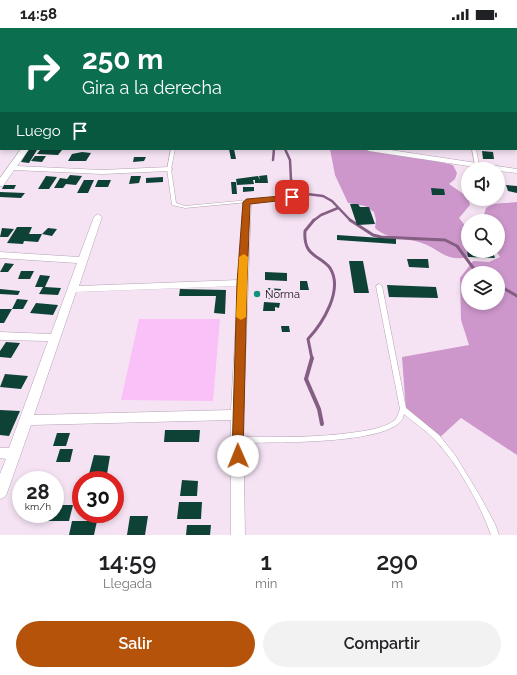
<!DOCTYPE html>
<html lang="es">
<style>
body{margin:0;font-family:Raleway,sans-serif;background:#f2f2f2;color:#202124;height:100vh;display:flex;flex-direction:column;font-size:15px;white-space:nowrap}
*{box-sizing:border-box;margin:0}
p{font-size:13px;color:#757577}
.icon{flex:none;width:22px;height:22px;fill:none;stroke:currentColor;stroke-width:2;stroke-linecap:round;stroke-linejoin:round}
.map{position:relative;height:507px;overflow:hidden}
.details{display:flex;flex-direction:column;background:#fff;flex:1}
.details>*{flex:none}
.banner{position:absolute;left:0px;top:0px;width:517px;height:122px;box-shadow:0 2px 6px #0003;background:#0b6e4f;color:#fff;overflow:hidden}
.tools{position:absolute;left:461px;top:134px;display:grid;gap:8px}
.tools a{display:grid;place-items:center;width:44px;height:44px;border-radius:50%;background:#fff;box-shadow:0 2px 6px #0003;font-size:20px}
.speed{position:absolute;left:12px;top:443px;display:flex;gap:8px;font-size:20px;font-weight:700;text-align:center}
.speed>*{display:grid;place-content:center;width:52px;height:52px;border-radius:50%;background:#fff;box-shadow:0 2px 6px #0003;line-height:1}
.speed small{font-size:10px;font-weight:400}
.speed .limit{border:6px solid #d22;background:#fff;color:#111}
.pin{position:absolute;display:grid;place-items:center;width:34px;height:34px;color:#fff;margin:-17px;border-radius:8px;box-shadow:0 2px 6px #0006}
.me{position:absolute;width:44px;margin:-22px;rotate:359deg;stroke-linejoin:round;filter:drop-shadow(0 0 3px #0008)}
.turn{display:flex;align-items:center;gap:14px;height:84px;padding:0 16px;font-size:18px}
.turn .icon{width:52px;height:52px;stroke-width:2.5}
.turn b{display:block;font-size:28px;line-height:34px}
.then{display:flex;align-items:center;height:38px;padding:0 16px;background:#0003;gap:8px;font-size:15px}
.eta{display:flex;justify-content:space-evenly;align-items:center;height:68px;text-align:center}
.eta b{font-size:24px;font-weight:600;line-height:28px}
.action{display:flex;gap:8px;margin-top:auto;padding:8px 16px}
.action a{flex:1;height:46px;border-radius:24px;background:#b45309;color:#fff;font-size:16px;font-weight:600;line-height:46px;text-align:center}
.action a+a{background:#f2f2f2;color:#202124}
.status{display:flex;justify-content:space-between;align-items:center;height:28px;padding:0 20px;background:#fff;direction:ltr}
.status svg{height:11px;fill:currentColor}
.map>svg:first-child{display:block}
.green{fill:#f9c1f7}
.forest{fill:#cd97cb;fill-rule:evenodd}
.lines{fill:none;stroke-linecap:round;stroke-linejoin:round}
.stream-far3{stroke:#845e83;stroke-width:2}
.stream-far2{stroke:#845e83;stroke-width:2.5}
.stream-far1{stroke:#845e83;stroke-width:3}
.stream{stroke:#845e83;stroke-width:4}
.building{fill:#0e4237}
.service-casing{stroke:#b4a4b3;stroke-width:1}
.minor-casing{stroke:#b4a4b3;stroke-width:1}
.primary-casing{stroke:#b4a4b3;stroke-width:17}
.service{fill:#fff;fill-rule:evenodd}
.minor{fill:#fff;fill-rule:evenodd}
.primary{stroke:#fff;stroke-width:16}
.route{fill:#b45309;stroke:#753606}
.slow{fill:#f59e0b}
.poi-dot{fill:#0d927b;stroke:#f5e3f4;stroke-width:1.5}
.labels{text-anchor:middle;stroke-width:4;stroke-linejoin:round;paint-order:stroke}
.poi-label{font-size:11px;fill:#130e13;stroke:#f5e3f4;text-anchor:start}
</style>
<div class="status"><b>14:58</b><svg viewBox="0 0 49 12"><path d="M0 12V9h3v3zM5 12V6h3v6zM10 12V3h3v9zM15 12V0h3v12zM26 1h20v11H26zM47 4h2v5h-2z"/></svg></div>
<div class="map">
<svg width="517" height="507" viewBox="0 0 517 507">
<rect width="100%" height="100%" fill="#f5e3f4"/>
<path class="green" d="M139,291H220L213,373L121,372Z"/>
<path class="forest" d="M330,121L389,122L453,137L457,145L455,151L449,156L468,169L470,177L459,190L468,201V223L478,224C470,228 464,231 455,230C444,229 436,221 427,217C410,209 389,213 375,200L376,192L374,184L365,178L348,175L335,147Z
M517,174V427L461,390L437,412L406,383L402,329L469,317L461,292L460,250L473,233L489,234L500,229L496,223H498V193H482L486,180C496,173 505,176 517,174ZM468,245H498V275H468Z"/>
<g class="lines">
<path class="stream-far3" d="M387,0L389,1"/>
<path class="stream-far2" d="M285,121L290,132L291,152L307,166L323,168L332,173L351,193
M273,132L274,121
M313,193L321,187L338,180"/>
<path class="stream-far1" d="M350,192L373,207L381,209L445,212L457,218L477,245
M498,257L517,268
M312,331L308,311C322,296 344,262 330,240C320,227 303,229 305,203L314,192"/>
<path class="stream" d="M312,330L306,351L319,381L322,396"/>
</g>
<path class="building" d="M229,121H234L236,131H231Z
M28,122H37L29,135L21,134Z
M40,122H62L58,127L37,126Z
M482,123L493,124L494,131H483Z
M82,124L91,125L86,133H68L72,126Z
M35,128H46L42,134L31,133Z
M134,129H146L144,133L133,134Z
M70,147L82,148L76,157L66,156L63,160H54L60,150L67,151Z
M267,147L268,155H255V152H253L254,156L237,157L236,151L258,148L260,152L259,148Z
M46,148L57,149L49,161H38Z
M131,148H141L139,155L129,156Z
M163,149V154L146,155V150Z
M84,152H94L88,165H77Z
M98,152H111L108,159H95Z
M231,154H236L237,166H232Z
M4,157H16L14,161H2Z
M506,157L517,158V165L508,163Z
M243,159H254V163L243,164Z
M431,160L444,161L445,167H432Z
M0,164L25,165L21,170L0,169Z
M350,176H358L360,179H369L375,196L357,197Z
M17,199H32L29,206H42L38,214L24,213L23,216L7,215Z
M2,200L14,201L8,209H0Z
M48,200L57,201L52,208L42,206Z
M337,207L396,211V216L337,212Z
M467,223H489L493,224L495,230L468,229Z
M407,231H428L429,240L409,239Z
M349,233H363L369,265H354Z
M5,235L14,236L8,244H0Z
M21,243H34L30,251H18Z
M265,244L287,245V253L265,252Z
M40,247L50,248L45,259L61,260L58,267L39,266L43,259H35Z
M300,253H307L309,262H300Z
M387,257L436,259L438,270L389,269Z
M268,260L281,261V263H277L276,266H274L273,271H267Z
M0,261L20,263L18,267L0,266Z
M180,261L226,262L225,286L214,285L216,268H179Z
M17,271L28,272L23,281H12Z
M264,274L280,275L279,280L275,279V283H263Z
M36,275L58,277L53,287L30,285Z
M0,281H12L4,295H0Z
M281,298H289L290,304H282Z
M6,314L20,315L11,330L0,329V323Z
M5,346L28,348L21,361L0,359Z
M0,382L20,383L9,408L0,407Z
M165,402H200L199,414H164Z
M57,405H70L66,418H53Z
M60,421H73L70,434H56Z
M94,427L110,428L107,446H89Z
M182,452L198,453L197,468H180Z
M179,474H202L201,491H177Z
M55,477H73L69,493H42L44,486H55Z
M130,488H148L145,507H127Z
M72,493H97L94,507H69Z
M187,497H211L210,507H186Z"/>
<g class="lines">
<defs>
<path id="service" d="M0,16H1V18H0Z
M516,32H517V34H516Z
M516,89H517V91H516Z
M171,121H175L171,141L176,175L185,178L292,168L294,169L292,170L185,180L172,177L167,141Z
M472,121H476L479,137L478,138H477L475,137Z
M379,256L382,258L406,380L439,407L455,427L480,468L495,496L499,507H491C480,476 458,436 435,412C426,402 414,395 404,386C403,389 403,392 400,394C378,417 270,414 237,415L235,414L234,412L235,410L237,409C277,409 317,410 357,404C370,402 384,400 395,392C398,389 398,385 400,381L376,258Z"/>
<path id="minor" d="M9,0H25L26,1H10Z
M92,0H98L91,1Z
M221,0H229L230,1H222Z
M277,0H285L286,1H278Z
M475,0H481V1H475Z
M517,0V4H516V1H514Z
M516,57H517V61H516Z
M0,67H1V71H0Z
M21,121H29L17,138L102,142L169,139L173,141L169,143L102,146L14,142L3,158H0V150Z
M365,121H384L517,141V145L498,143V141H488L369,123Z
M247,171L251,174L243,397L245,507H231V392L31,397L7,465L5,469L0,471V446L6,431L0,430V420H9L48,313L0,312V304L51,306L77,235L0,230V224L79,229L94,189L98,186L102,189L79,258L239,252L243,174ZM238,258L231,382L34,387L76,264Z"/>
<path id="primary" d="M196,1L199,0
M0,92L1,91"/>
</defs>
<use href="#service" class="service-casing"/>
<use href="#minor" class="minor-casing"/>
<use href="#primary" class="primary-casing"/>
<use href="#service" class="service"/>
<use href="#minor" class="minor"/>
<use href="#primary" class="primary"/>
</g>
<path class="route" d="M292,167H295V171L250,176L247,255L243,428L242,431L238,432L233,431L232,428L237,255L243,174L247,171Z"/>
<path class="slow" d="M244,226L248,229L246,289L241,292L236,289L239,229Z"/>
<circle class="poi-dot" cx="257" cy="266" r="4"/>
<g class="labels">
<g class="poi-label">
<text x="265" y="270">Norma</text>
</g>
</g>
</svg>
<div class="tools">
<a><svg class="icon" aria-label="sound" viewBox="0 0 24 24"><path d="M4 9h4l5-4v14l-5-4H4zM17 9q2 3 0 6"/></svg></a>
<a><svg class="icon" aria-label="search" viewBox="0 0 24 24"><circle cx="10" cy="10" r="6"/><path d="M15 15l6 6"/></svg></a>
<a><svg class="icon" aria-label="layers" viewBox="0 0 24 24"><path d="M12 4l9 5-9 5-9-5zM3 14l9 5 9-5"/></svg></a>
</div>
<div class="speed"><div>28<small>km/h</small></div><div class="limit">30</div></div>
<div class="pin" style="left:292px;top:169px;background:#d93025"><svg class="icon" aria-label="arrive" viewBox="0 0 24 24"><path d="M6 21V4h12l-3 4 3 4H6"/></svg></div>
<svg class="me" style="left:238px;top:428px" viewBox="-20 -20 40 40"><circle r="19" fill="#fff"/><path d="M0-13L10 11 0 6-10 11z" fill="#b45309"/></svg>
<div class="banner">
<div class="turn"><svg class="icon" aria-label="right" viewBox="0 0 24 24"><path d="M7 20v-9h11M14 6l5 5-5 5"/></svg><div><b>250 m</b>Gira a la derecha</div></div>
<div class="then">Luego<svg class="icon" aria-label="arrive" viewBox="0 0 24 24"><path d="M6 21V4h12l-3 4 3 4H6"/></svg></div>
</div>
</div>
<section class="details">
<div class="eta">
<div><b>14:59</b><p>Llegada</p></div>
<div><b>1</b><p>min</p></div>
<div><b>290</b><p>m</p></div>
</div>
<div class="action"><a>Salir</a><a>Compartir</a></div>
</section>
